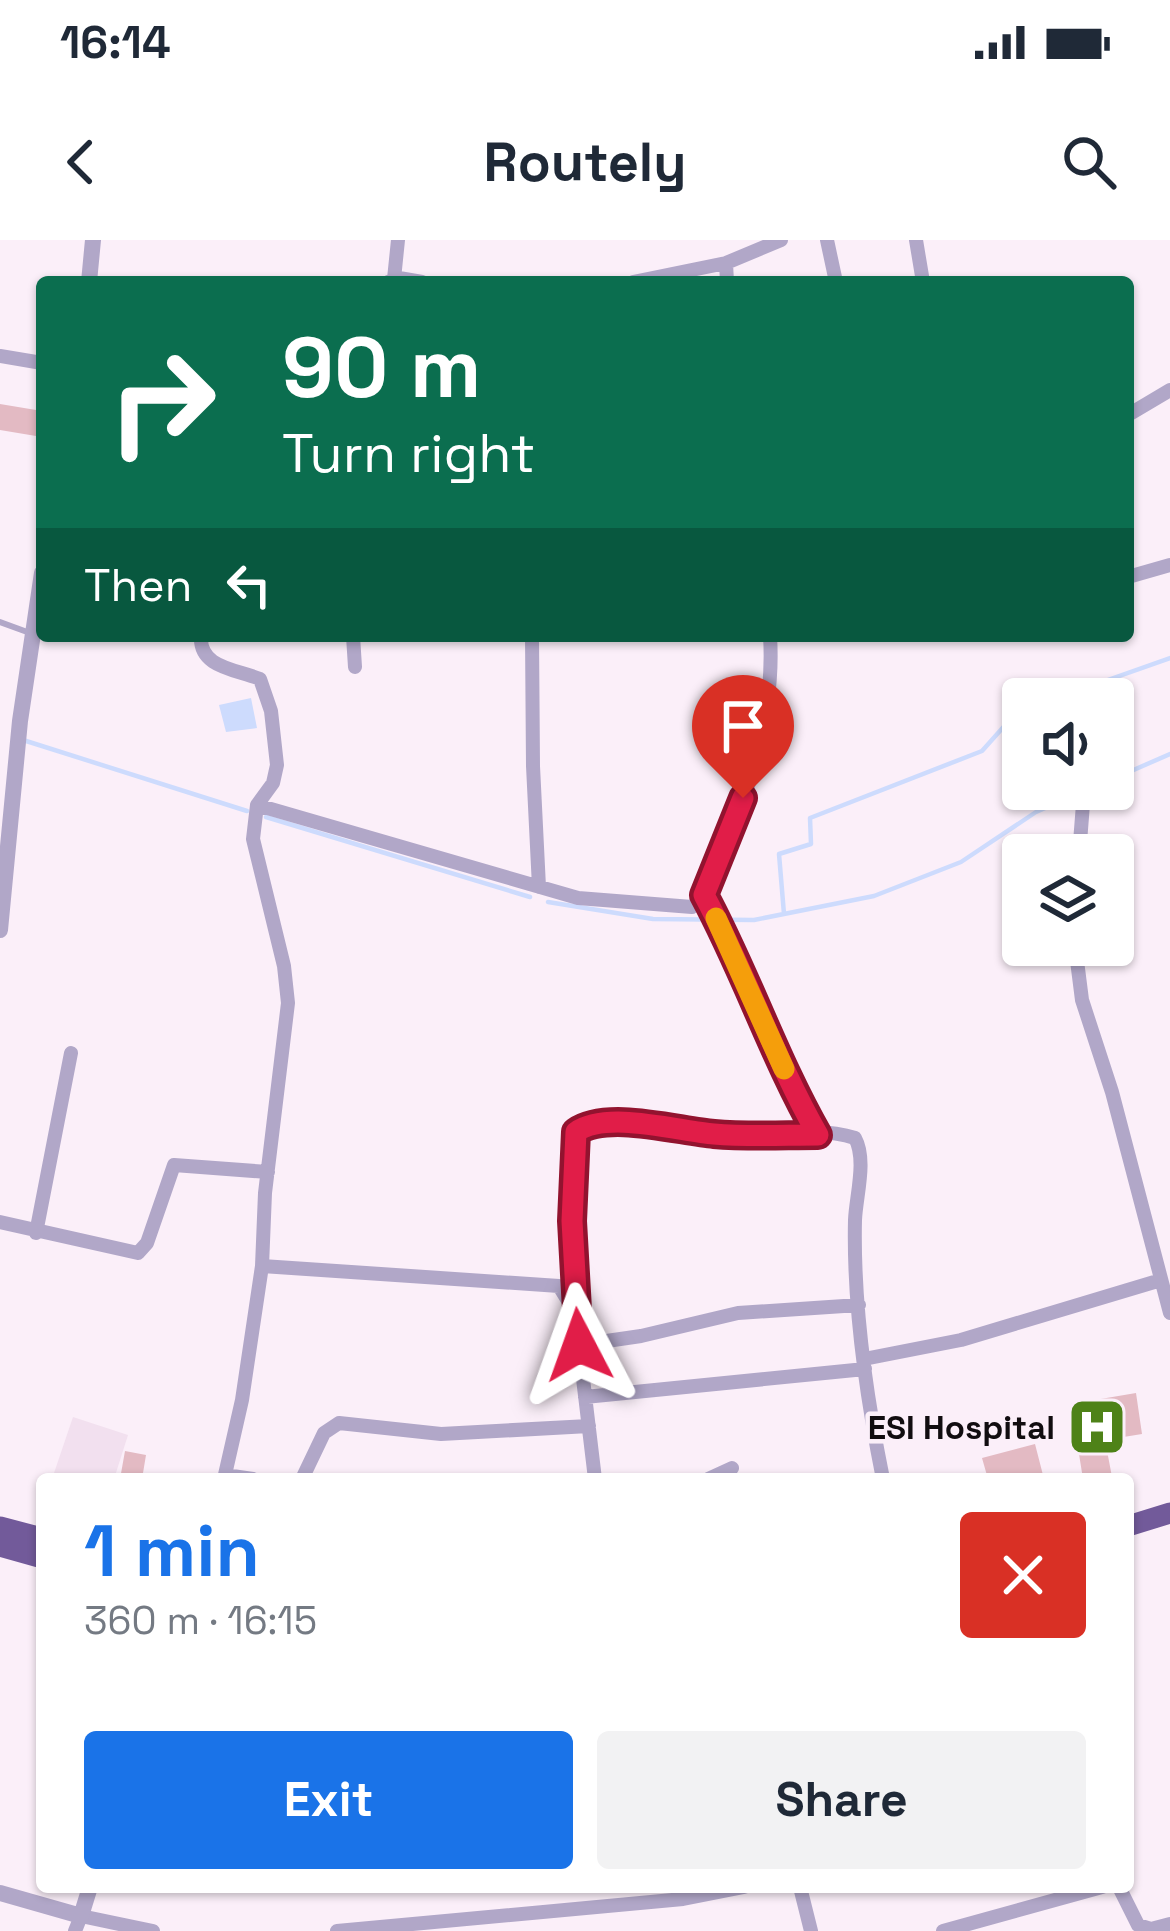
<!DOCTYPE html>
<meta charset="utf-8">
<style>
body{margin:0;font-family:"Space Grotesk",sans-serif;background:#f2f2f3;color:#1f2937;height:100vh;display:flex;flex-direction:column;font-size:45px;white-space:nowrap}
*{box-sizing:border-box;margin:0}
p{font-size:39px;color:#747a83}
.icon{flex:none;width:66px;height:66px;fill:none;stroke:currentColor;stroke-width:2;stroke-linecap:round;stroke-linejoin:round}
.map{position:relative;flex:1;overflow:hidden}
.drawer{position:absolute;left:36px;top:1233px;width:1098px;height:420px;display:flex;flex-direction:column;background:#fff;border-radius:12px;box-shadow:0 3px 9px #0004}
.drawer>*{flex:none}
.hud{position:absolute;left:36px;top:36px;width:1098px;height:366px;border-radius:12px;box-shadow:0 3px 9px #0004;background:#0b6e4f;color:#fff;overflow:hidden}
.fabs{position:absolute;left:1002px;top:438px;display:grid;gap:24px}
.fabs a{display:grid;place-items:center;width:132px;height:132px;border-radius:12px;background:#fff;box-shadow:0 3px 9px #0004;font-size:60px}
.pin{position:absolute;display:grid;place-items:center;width:102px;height:102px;color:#fff;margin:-123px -51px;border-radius:50% 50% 50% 0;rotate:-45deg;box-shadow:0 0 12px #0007}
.pin .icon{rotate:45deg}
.me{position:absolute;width:132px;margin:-66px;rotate:356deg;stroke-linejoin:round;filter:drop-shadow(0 0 9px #0008)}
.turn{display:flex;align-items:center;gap:42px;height:252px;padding:0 48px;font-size:54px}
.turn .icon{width:156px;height:156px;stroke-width:2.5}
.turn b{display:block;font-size:84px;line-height:102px}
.then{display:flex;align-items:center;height:114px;padding:0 48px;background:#0003;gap:24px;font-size:45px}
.round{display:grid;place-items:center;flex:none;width:126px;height:126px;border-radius:12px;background:#f2f2f3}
.overview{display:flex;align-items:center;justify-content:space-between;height:204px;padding:0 48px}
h1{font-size:72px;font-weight:800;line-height:90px;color:#1a73e8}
.action{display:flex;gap:24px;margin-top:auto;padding:24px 48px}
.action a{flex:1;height:138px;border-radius:12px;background:#1a73e8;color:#fff;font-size:48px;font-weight:800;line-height:138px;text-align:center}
.action a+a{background:#f2f2f3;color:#1f2937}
.status{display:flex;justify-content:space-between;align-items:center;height:84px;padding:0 60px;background:#fff;direction:ltr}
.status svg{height:33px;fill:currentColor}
header{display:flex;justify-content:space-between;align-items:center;height:156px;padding:0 48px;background:#fff;font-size:54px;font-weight:800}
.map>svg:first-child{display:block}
.built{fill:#f2e0ef}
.water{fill:#cddbfd}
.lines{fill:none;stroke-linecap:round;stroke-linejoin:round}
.stream{stroke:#cddbfd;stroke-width:4.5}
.building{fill:#e3bac3}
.service{stroke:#b1a7c8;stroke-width:6}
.minor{stroke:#b1a7c8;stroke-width:14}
.tertiary{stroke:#b1a7c8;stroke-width:16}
.trunk{stroke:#725a9a;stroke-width:21}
.route-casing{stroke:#92132f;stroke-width:30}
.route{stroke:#e11d48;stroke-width:21}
.slow{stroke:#f59e0b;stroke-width:21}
.labels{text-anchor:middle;stroke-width:9;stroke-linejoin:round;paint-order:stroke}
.poi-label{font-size:33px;font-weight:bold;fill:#110d10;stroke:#fbeff9;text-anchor:end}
</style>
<div class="status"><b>16:14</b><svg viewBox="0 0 49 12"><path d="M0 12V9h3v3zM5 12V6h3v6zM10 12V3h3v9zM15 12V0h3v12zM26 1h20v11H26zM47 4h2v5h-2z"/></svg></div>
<header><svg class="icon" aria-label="back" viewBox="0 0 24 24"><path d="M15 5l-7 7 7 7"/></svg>Routely<svg class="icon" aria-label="search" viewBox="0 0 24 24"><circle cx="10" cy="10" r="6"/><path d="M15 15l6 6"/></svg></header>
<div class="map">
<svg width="1170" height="1691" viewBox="0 0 1170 1691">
<rect width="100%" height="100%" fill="#fbeff9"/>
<path class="built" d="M73,1177L128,1195L114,1239H52Z"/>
<path class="water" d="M251,458L257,488L226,492L219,465Z"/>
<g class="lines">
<path class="stream" d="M1054,459L1170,418
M23,500L247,571
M1113,539L1170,514
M266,577L530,657
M548,662L653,679L754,680L874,656L961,622L1036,572L1089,549
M784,674L779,614L811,604L810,578L982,511L1007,483L1023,475"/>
</g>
<path class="building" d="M0,164L42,171V197L0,190Z
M1136,1153L1142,1194L1105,1200L1112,1237L1083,1239L1071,1164Z
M1035,1204L1044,1239H988L982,1218Z
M125,1211L146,1215L142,1239H120Z"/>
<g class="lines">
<path class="service" d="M0,382L30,393"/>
<path class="minor" d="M827,0L836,42
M916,0L923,42
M726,23L727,42
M394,39L398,0
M388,42L399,38L422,42
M633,42L726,23L781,0
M0,116L42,123
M1128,175L1170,150
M1128,337L1170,325
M201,396C199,428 236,429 260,439L271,471L277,525L273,543L257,565L253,599L284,726L288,763L265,953L262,1026L242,1160L224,1239
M353,396L355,427
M532,396L533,526L539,647
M257,565L578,658L692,667C707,655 713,636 720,618C751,549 775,472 770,396
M1079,615L1083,564
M704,655C746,733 773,818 818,895
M1075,705L1082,760L1112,852L1170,1073
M0,982L138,1013L147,1003L174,925L268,932
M36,993L71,813
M262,1026L559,1046L575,1072L595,1239
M575,1072L573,905L576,891C606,870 678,891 714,894C759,898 812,884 855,898C867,920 856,956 855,980C853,1066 866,1155 883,1239
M579,1105L641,1096L738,1073L859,1065
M864,1119L961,1100L1161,1040
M585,1157L865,1129
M225,1235L253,1239
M302,1239L324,1193L339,1183L441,1194L589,1186
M708,1239L732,1228
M800,1647L811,1691
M1119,1647L1138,1685L1151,1689L1170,1684
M75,1691L81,1676L153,1691
M337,1691L683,1659L744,1647
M943,1691L1102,1647"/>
<path class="tertiary" d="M89,42L93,0
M0,690L20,481L42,333
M0,1653L81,1676L90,1647"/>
<path class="trunk" d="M1128,1286L1170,1273
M0,1287L42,1298
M0,1306L42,1318"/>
</g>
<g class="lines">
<defs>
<path id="route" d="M579,1105L572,981L576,892C607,870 678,891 714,894C748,897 784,895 818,895C774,818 746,733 704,655L743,558"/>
</defs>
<use href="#route" class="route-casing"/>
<use href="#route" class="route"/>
<path class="slow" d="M716,678L784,829"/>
</g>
<defs>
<symbol id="hospital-square" viewBox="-11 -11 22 22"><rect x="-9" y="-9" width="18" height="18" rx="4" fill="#4e8218" stroke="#fbeff9"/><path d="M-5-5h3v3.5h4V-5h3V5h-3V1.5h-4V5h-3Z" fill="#fff"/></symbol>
</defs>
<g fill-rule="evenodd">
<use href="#hospital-square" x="1064" y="1154" width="66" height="66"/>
</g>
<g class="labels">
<g class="poi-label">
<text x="1055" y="1199">ESI Hospital</text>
</g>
</g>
</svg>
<div class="fabs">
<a><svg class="icon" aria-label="sound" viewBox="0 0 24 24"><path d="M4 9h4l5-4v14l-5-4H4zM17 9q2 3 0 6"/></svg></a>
<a><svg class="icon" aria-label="layers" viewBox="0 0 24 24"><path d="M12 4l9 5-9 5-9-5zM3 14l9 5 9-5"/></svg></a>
</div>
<div class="pin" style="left:743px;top:558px;background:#d93025"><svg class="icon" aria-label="arrive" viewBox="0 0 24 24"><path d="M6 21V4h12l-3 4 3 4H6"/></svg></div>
<svg class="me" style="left:579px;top:1105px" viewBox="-20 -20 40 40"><path d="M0-17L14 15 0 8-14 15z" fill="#e11d48" stroke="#fff" stroke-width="4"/></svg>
<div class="hud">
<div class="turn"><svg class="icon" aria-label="right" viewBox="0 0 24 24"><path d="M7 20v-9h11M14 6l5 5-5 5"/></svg><div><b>90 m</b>Turn right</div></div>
<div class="then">Then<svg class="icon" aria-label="left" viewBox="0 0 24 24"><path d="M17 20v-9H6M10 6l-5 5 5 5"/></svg></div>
</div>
<section class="drawer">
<div class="overview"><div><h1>1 min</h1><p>360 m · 16:15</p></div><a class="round" style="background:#d93025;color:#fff"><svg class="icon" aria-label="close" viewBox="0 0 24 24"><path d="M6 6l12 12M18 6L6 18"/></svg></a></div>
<div class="action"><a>Exit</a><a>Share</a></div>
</section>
</div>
